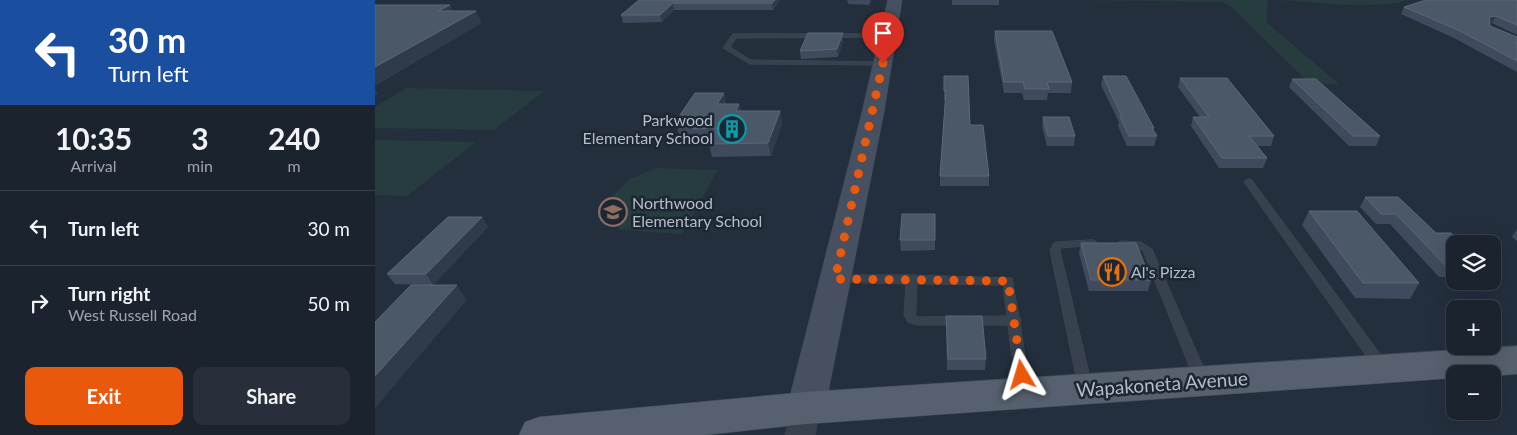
<!DOCTYPE html>
<meta charset="utf-8">
<style>
body{margin:0;font-family:Lato,sans-serif;background:#282f3a;color:#f1f3f6;height:100vh;display:flex;flex-direction:column;font-size:19px;white-space:nowrap}
*{box-sizing:border-box;margin:0}
p{font-size:16px;color:#a0a4aa}
.icon{flex:none;width:28px;height:28px;fill:none;stroke:currentColor;stroke-width:2;stroke-linecap:round;stroke-linejoin:round}
.map{position:relative;flex:1;overflow:hidden}
.drawer{display:flex;flex-direction:column;background:#1b232e;width:375px}
.drawer>*{flex:none}
.hud{background:#1a4fa0;color:#fff;overflow:hidden}
.buttons{position:absolute;left:1071px;top:235px;display:grid;gap:10px}
.buttons a{display:grid;place-items:center;width:55px;height:55px;border-radius:10px;background:#1b232e;box-shadow:0 5px 20px #0002,0 0 0 1px #39404a;font-size:25px}
.pin{position:absolute;display:grid;place-items:center;width:42px;height:42px;color:#fff;margin:-51px -21px;border-radius:50% 50% 50% 0;rotate:-45deg;box-shadow:0 0 5px #0007}
.pin .icon{rotate:45deg}
.me{position:absolute;width:55px;margin:-28px;rotate:353deg;stroke-linejoin:round;filter:drop-shadow(0 0 4px #0008)}
.turn{display:flex;align-items:center;gap:18px;height:105px;padding:0 25px;font-size:22px}
.turn .icon{width:65px;height:65px;stroke-width:2.5}
.turn b{display:block;font-size:35px;line-height:42px}
.eta{display:flex;justify-content:space-evenly;align-items:center;height:85px;text-align:center}
.eta b{font-size:30px;font-weight:700;line-height:35px}
.cta{display:flex;gap:10px;margin-top:auto;padding:10px 25px}
.cta a{flex:1;height:58px;border-radius:10px;background:#ea580c;color:#fff;font-size:20px;font-weight:700;line-height:58px;text-align:center}
.cta a+a{background:#282f3a;color:#f1f3f6}
ul{padding:0;list-style:none}
li{display:flex;align-items:center;gap:15px;height:75px;padding:0 25px;border-top:1px solid #39404a}
li div{flex:1}
li b{display:block;font-size:19px}
li em{font-style:normal}
main{display:flex;flex:1;min-height:0}
.map>svg:first-child{display:block}
.green{fill:#263c3f}
.lines{fill:none;stroke-linecap:round;stroke-linejoin:round}
.lane-casing{stroke:#414a57;stroke-width:1}
.street-casing{stroke:#414a57;stroke-width:1}
.secondary-casing{stroke:#414a57;stroke-width:1}
.primary-casing{stroke:#414a57;stroke-width:1}
.lane{fill:#38414e;fill-rule:evenodd}
.street{fill:#38414e;fill-rule:evenodd}
.secondary{fill:#465061;fill-rule:evenodd}
.primary{fill:#56606e;fill-rule:evenodd}
.wall{fill:#3f4b5c}
.shaded-wall{fill:#2f3b4b}
.building{fill:#4b5868;stroke:#5c6777}
.route{stroke:#ea580c;stroke-width:9;stroke-dasharray:0 16.2}
.labels{text-anchor:middle;stroke-width:5;stroke-linejoin:round;paint-order:stroke}
.poi-label{font-size:16px;fill:#b4bcc9;stroke:#1d2633;text-anchor:start}
.near-street-label{font-size:19px;fill:#b4bcc9;stroke:#1d2633}
</style>
<main>
<section class="drawer">
<div class="hud">
<div class="turn"><svg class="icon" aria-label="left" viewBox="0 0 24 24"><path d="M17 20v-9H6M10 6l-5 5 5 5"/></svg><div><b>30 m</b>Turn left</div></div>
</div>
<div class="eta">
<div><b>10:35</b><p>Arrival</p></div>
<div><b>3</b><p>min</p></div>
<div><b>240</b><p>m</p></div>
</div>
<ul>
<li><svg class="icon" aria-label="left" viewBox="0 0 24 24"><path d="M17 20v-9H6M10 6l-5 5 5 5"/></svg><div><b>Turn left</b></div><em>30 m</em></li>
<li><svg class="icon" aria-label="right" viewBox="0 0 24 24"><path d="M7 20v-9h11M14 6l5 5-5 5"/></svg><div><b>Turn right</b><p>West Russell Road</p></div><em>50 m</em></li>
</ul>
<div class="cta"><a>Exit</a><a>Share</a></div>
</section>
<div class="map">
<svg width="1142" height="435" viewBox="0 0 1142 435">
<rect width="100%" height="100%" fill="#242f3e"/>
<path class="green" d="M698,0H1035C988,12 940,0 893,0L891,22L964,84H935L858,8L847,2Z
M31,88L169,91L119,130L0,128V107Z
M0,140L101,142L32,196L0,195Z
M281,168L343,170L307,234L245,230L226,207L255,179Z"/>
<g class="lines">
<defs>
<path id="lane" d="M514,34L516,35V37L361,38L355,47L376,60L510,62V64L508,65L375,64L348,48L357,35L359,34Z
M874,179L877,180L1011,362L1013,366L1011,370L1006,371L1001,370L869,182Z
M718,240L723,243L722,245L686,248L685,250L717,386L715,390L710,392L705,390L703,386L675,250L679,243L683,242Z
M748,241L766,242L777,249L833,378L831,382L826,383L821,382L819,378L768,251L760,247L744,246L743,244L744,242Z
M463,275H537L637,278L644,317L646,320L645,322L655,390L653,394L648,396L643,394L641,390L633,325H542L533,322L529,315L531,284L459,282L457,279L459,276ZM542,284L628,285L632,316L543,317L541,315Z"/>
<path id="street" d="M431,396L441,400L445,408L440,435H410L421,400Z"/>
<path id="secondary" d="M513,0H527L509,112L450,408L445,420L431,424L417,420L412,408L487,112Z"/>
<path id="primary" d="M1142,346V374L1118,376V374H1080V378L431,424L331,435H144L150,422L164,417L431,392Z"/>
</defs>
<use href="#lane" class="lane-casing"/>
<use href="#street" class="street-casing"/>
<use href="#secondary" class="secondary-casing"/>
<use href="#primary" class="primary-casing"/>
<use href="#lane" class="lane"/>
<use href="#street" class="street"/>
<use href="#secondary" class="secondary"/>
<use href="#primary" class="primary"/>
</g>
<path class="wall" d="M264,0H405L398,10H299L287,22L248,23L246,15Z
M472,0H496L494,5L473,4Z
M577,0H624V5H577Z
M1142,0V35L1117,23L1115,24V26L1142,37V72L1079,38L1026,14L1029,7Z
M620,31L697,82L696,93H673L672,100H649L647,93H629L619,40Z
M468,41L463,57L426,59L425,51Z
M569,76L595,125L614,176V186H565V176L570,100H569Z
M728,76L779,128L778,131L782,136L779,146H752L743,126L744,122L726,85Z
M805,78L899,136L896,146H882L892,158L888,168H844L816,126L818,117H825L803,87Z
M917,79L1005,136L1001,146H974L914,87Z
M349,93L351,104H364L366,111H405L407,124L396,156L337,157L334,144L335,142H321L319,134H304L301,121Z
M668,117L700,136L699,146H672L667,126Z
M990,197L1080,244V277H1064L1015,224H1001L985,207Z
M934,211L1044,283L1035,299L980,298L927,225Z
M560,214V250L526,251L525,240Z
M107,217L113,227L58,285L20,284L12,274Z
M1142,229V241L1137,237Z
M706,243L776,280L773,291H714L704,253Z
M571,316L611,359L610,370H572Z"/>
<path class="shaded-wall" d="M400,0H405L398,10L397,3Z
M298,3L299,10L287,22L285,15Z
M75,5L81,16L63,11Z
M101,11L107,23L0,86V67Z
M1121,16L1117,23L1111,25L1114,17Z
M468,33V41L463,57L462,49Z
M0,89L3,94L0,96Z
M349,93L352,105L342,104Z
M364,104L367,116L361,111Z
M405,111L407,124L396,156L393,143Z
M107,217L113,227L58,285L51,274Z
M82,285L92,300L0,408V376Z"/>
<path class="building" d="M264,0H400L397,3H298L285,15H246Z
M1051,0H1142V25L1121,16L1114,17L1115,26L1142,37V43H1140L1142,44V61L1083,30L1029,7Z
M0,5H75L63,11H101L0,67Z
M620,31H677L697,82H672L674,89H650L648,82H629Z
M433,33H468L462,49L425,51Z
M569,76H593L595,125H608L614,176H565L571,91H569Z
M728,76H751L779,128H777L782,136H754L745,117H747Z
M805,78H852L899,136H874L892,158H847L818,117H834Z
M917,79H941L1005,136H978Z
M320,93H349L342,104H364L361,111H405L393,143L334,144L342,128L318,129L322,121H301Z
M668,117H694L700,136H673Z
M990,197H1023L1061,233H1076L1088,244H1080V266H1071L1021,214H1006Z
M934,211H982L1044,283H988Z
M527,214H560V240H525Z
M73,217H107L51,274H12Z
M706,243H761L776,280H716Z
M36,285H82L0,376V322Z
M571,316H607L611,359H573Z"/>
<g class="lines">
<path class="route" d="M508,63L460,279L633,281L647,375"/>
</g>
<defs>
<symbol id="building-ring" viewBox="-11 -11 22 22"><circle r="9.5" fill="#1d2633" stroke="#0f9aa8" stroke-width="1.5"/><path d="M-4-6H4V6H1V3H-1V6H-4ZM-2.5-4.3h1.7v1.8h-1.7ZM.8-4.3h1.7v1.8H.8ZM-2.5-1h1.7V.8h-1.7ZM.8-1h1.7V.8H.8Z" fill="#0f9aa8"/></symbol>
<symbol id="school-ring" viewBox="-11 -11 22 22"><circle r="9.5" fill="#1d2633" stroke="#8d6e63" stroke-width="1.5"/><path d="M0-5L7-2L0 1L-7-2ZM-4 1L0 2.5L4 1V4Q0 6-4 4Z" fill="#8d6e63"/></symbol>
<symbol id="restaurant-ring" viewBox="-11 -11 22 22"><circle r="9.5" fill="#1d2633" stroke="#e8710a" stroke-width="1.5"/><path d="M-5-6h1v4h1v-4h1v4h1v-4h1v5L-1.5 .5V6h-2V.5L-5-1ZM5-6V6H3V1.5H1.5Q1.5-4 5-6Z" fill="#e8710a"/></symbol>
</defs>
<g fill-rule="evenodd">
<use href="#building-ring" x="341" y="113" width="32" height="32"/>
<use href="#school-ring" x="222" y="196" width="32" height="32"/>
<use href="#restaurant-ring" x="721" y="256" width="32" height="32"/>
</g>
<g class="labels">
<g class="poi-label">
<text x="338" y="126" text-anchor="end">Parkwood<tspan x="338" dy="18">Elementary School</tspan></text>
<text x="257" y="209">Northwood<tspan x="257" dy="18">Elementary School</tspan></text>
<text x="756" y="278">Al's Pizza</text>
</g>
<g class="near-street-label">
<text transform="translate(787 384) rotate(-4)" y="7">Wapakoneta Avenue</text>
</g>
</g>
</svg>
<div class="buttons">
<a><svg class="icon" aria-label="layers" viewBox="0 0 24 24"><path d="M12 4l9 5-9 5-9-5zM3 14l9 5 9-5"/></svg></a>
<a>+</a>
<a>−</a>
</div>
<div class="pin" style="left:508px;top:63px;background:#d93025"><svg class="icon" aria-label="arrive" viewBox="0 0 24 24"><path d="M6 21V4h12l-3 4 3 4H6"/></svg></div>
<svg class="me" style="left:647px;top:375px" viewBox="-20 -20 40 40"><path d="M0-17L14 15 0 8-14 15z" fill="#ea580c" stroke="#fff" stroke-width="4"/></svg>
</div>
</main>
